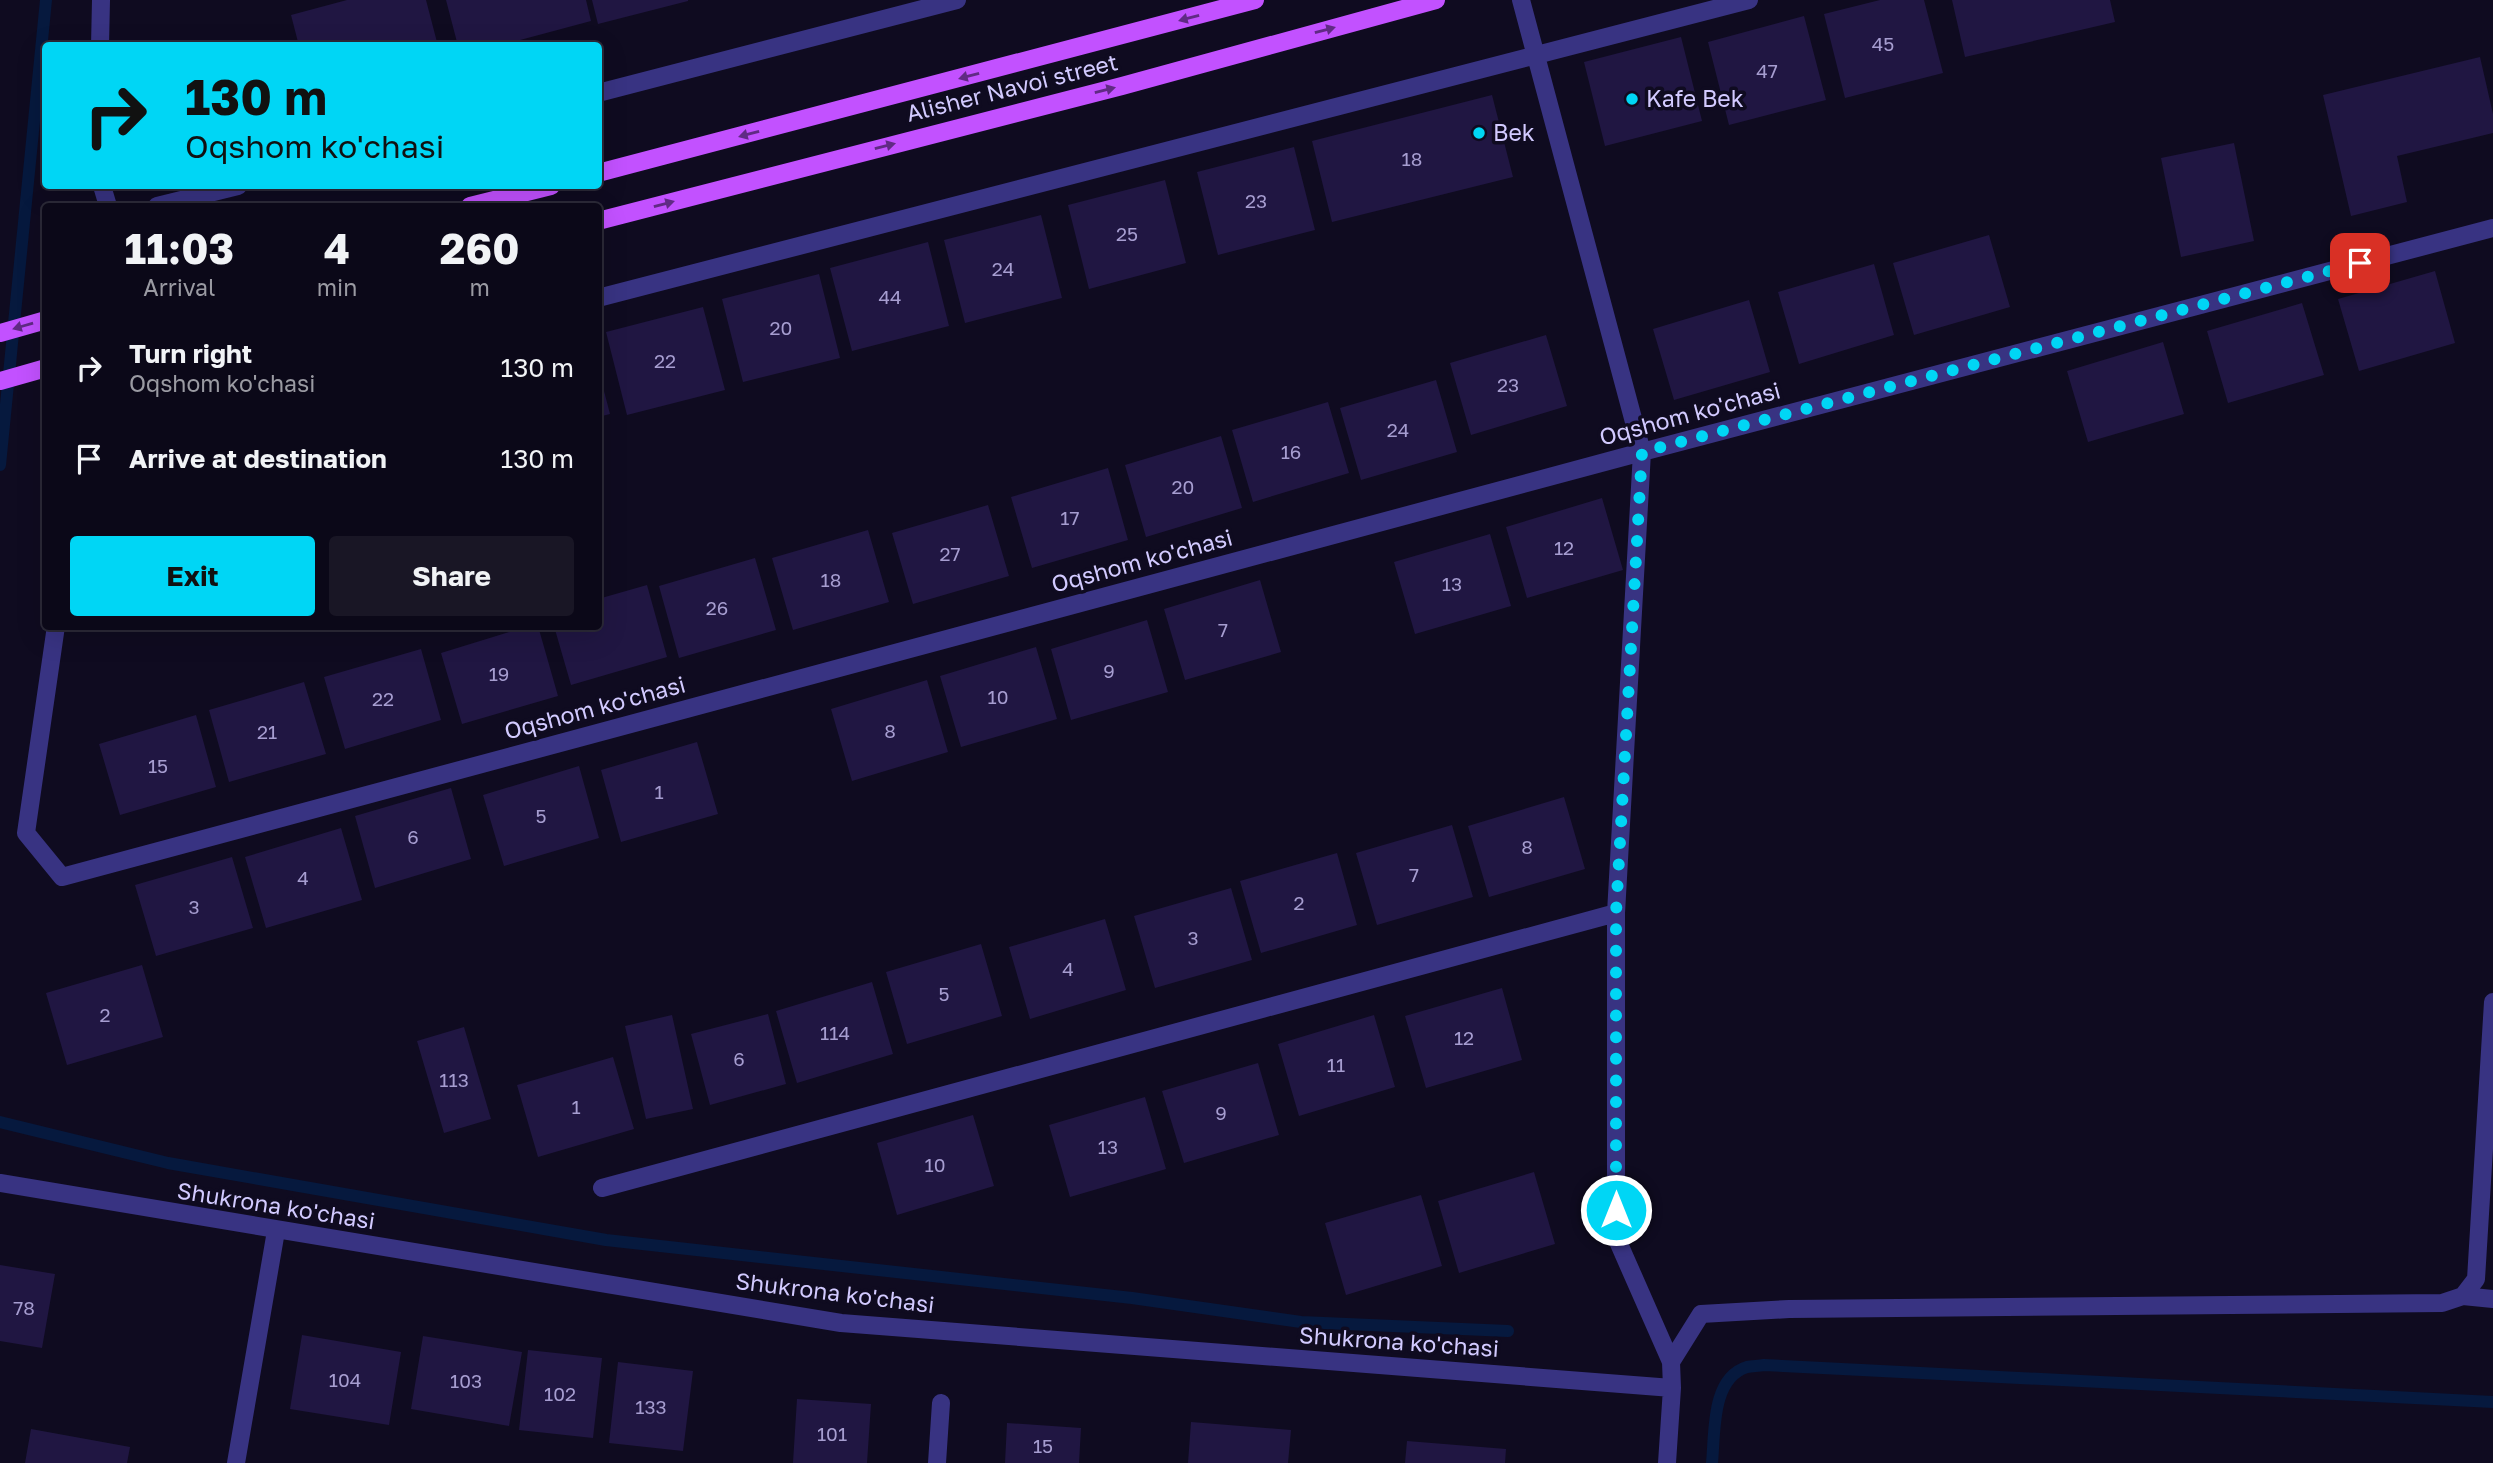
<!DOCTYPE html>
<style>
body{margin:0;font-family:"Golos Text",sans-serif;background:#191625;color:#f1f3f6;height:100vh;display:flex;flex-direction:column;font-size:26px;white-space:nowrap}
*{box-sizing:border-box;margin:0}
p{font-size:23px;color:#9a9aa2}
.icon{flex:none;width:38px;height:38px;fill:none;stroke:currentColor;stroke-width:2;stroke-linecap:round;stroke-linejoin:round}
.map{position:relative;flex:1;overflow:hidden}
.sheet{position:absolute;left:42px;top:203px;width:560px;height:427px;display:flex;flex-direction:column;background:#0b0818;border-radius:7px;box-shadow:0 7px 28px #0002,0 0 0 2px #2b2937}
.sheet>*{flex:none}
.hud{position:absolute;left:42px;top:42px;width:560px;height:147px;border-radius:7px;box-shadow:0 7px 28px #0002,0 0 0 2px #2b2937;background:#00d6f5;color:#111;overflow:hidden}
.pin{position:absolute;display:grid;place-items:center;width:60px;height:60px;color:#fff;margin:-30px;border-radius:14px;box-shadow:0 4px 10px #0006}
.me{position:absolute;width:77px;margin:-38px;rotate:0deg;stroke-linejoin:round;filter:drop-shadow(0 0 5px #0008)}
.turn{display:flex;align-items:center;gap:24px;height:147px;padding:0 28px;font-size:32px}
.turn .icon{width:91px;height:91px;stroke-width:2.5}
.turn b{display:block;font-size:49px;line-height:60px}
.eta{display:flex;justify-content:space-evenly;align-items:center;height:119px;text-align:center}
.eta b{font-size:42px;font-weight:700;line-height:49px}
.primary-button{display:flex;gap:14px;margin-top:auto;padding:14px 28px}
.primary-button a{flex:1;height:80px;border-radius:7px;background:#00d6f5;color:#111;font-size:28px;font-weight:700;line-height:80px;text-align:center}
.primary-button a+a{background:#191625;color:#f1f3f6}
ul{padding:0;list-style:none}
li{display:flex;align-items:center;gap:21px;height:91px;padding:0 28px}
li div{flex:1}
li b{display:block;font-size:26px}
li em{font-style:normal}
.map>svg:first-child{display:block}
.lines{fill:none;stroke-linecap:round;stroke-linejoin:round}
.stream{stroke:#06193e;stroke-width:12}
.building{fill:#201642}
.minor{stroke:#383382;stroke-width:18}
.major{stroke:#c251ff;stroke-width:18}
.oneway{fill:#602a84}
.route{stroke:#00d6f5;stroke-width:12;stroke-dasharray:0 21.6}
.poi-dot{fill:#00d6f5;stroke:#0f0b20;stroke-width:2.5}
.labels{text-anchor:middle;stroke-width:7;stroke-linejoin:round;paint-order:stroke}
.number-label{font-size:19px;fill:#a69dd0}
.street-label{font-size:23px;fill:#d2caff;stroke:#0f0b20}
.poi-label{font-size:23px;fill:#d2caff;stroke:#0f0b20;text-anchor:start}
</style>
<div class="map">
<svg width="2493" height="1463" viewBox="0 0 2493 1463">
<rect width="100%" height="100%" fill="#0f0b20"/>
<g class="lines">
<path class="stream" d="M0,465L46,0
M0,1122L168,1163L606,1240L1132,1298L1301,1322L1508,1331
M1712,1463C1715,1433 1711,1378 1747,1367C1752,1366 1758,1366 1764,1365L2493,1402"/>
</g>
<path class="building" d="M347,0H426L438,46H299L291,15Z
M446,0H586L591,21L498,46H458Z
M592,0H688V1L598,24Z
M1880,0H1924L1943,73L1845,98L1824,14Z
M1952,0H2110L2115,22L1965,57Z
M1804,16L1826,100L1729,125L1708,42Z
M1681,37L1702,121L1605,146L1584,62Z
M2480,57L2493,114V133L2397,156L2407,202L2351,216L2323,95Z
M1492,95L1513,177L1332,222L1312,141Z
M2234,143L2254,241L2181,257L2161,158Z
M1294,147L1315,230L1218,255L1197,172Z
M1165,180L1186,263L1089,289L1068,205Z
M1041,215L1062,298L965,323L944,240Z
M1989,235L2010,307L1914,335L1893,263Z
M928,242L949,326L852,351L830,268Z
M1874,264L1894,335L1799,364L1778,292Z
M2435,271L2455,343L2359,371L2338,299Z
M819,274L840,358L743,382L722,299Z
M1749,300L1770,372L1674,400L1653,329Z
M2302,303L2324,375L2228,403L2207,331Z
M703,307L725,390L627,415L606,332Z
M1546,335L1567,406L1471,435L1450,363Z
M2163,342L2184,414L2088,442L2067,371Z
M599,372L610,414L598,417V373Z
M1436,380L1457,452L1361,480L1340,408Z
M1328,402L1349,473L1253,502L1232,430Z
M1221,436L1242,508L1146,537L1125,465Z
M1108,468L1128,540L1032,568L1011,497Z
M1602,498L1623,570L1527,598L1506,527Z
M988,505L1009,576L913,604L892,533Z
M868,530L889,602L793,630L772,558Z
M1490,534L1511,606L1415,634L1394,562Z
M755,558L776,630L679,658L659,586Z
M1260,580L1281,652L1185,680L1164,609Z
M647,585L667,657L571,685L554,626H598V599Z
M1147,620L1168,692L1071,720L1051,649Z
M529,626H538L558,696L462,724L441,653Z
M1036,647L1057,719L961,747L940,676Z
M421,649L441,720L345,749L324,677Z
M927,680L948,752L852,781L831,709Z
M304,682L326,754L229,782L209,710Z
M196,715L216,787L120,815L99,744Z
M697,742L718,814L621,842L601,770Z
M579,766L599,838L504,866L483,795Z
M451,788L471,859L375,888L355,816Z
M1564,797L1585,869L1489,897L1468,826Z
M1452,825L1473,897L1377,925L1356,853Z
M341,828L362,900L266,928L245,857Z
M1337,853L1357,925L1261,953L1240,881Z
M232,857L253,928L156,956L135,885Z
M1231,888L1252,960L1155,988L1134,916Z
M1105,919L1126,990L1030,1019L1009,947Z
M981,944L1002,1016L907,1044L886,972Z
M142,965L163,1037L67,1065L46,993Z
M872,982L893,1054L797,1083L776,1011Z
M1502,988L1522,1060L1426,1088L1405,1016Z
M768,1014L786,1084L710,1105L691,1034Z
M672,1015L693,1109L646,1119L625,1026Z
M1374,1015L1395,1087L1299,1116L1278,1044Z
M464,1027L491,1119L444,1133L417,1041Z
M613,1057L634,1129L538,1157L517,1085Z
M1258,1063L1279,1135L1184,1163L1162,1091Z
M1145,1097L1166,1169L1070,1197L1049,1125Z
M973,1115L994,1186L897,1215L877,1143Z
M1534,1172L1555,1244L1459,1273L1438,1201Z
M1421,1195L1442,1266L1346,1295L1325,1223Z
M0,1265L55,1274L42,1348L0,1341Z
M302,1335L401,1352L389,1425L290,1409Z
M423,1336L522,1352L509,1426L411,1409Z
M528,1350L602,1358L593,1438L519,1430Z
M618,1362L693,1371L683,1451L609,1443Z
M797,1399L871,1404L867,1463H793Z
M1191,1422L1291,1430L1288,1463H1188Z
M1007,1423L1081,1428L1079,1463H1005Z
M31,1429L130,1447L127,1463H25Z
M1407,1441L1506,1449L1505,1463H1405Z"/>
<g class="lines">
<path class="minor" d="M1521,0L1642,452L1616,913V1237L1671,1362
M100,46L101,0
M598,93L957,0
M102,186L108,206
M157,206L238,186
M598,298L1749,0
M56,626L26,833L62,877L1642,452L2493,228
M0,1183L841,1323L1672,1388
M602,1188L1616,913
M2463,1296L2493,1299
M236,1463L276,1231
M937,1463L941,1403
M1667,1463L1672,1388L1671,1362L1701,1314L1789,1309L2442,1303L2463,1296L2476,1279L2493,1002"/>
<path class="major" d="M598,173L1255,0
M470,206L551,186
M598,221L1122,86L1436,0
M0,333L46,320
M0,381L46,368"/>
</g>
<defs><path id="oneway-solid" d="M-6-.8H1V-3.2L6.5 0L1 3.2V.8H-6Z" transform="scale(1.75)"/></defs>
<g class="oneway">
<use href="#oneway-solid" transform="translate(1189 18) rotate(165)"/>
<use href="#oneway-solid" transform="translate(1325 30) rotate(-15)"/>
<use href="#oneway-solid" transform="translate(969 76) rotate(165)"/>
<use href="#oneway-solid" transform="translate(1105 90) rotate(-14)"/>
<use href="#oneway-solid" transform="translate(749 134) rotate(165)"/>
<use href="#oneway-solid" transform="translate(885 146) rotate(-14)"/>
<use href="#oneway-solid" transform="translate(664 204) rotate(-15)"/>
<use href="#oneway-solid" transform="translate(23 326) rotate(164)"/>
</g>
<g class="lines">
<path class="route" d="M1616,1210V913L1642,452L2360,263"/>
</g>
<g class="poi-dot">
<circle cx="1632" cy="99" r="7"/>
<circle cx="1479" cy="133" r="7"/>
</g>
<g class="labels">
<g class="number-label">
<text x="1883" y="51">45</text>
<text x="1767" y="78">47</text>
<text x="1412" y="166">18</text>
<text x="1256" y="208">23</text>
<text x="1127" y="241">25</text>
<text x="1003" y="276">24</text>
<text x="890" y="304">44</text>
<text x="781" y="335">20</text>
<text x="665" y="368">22</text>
<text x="1508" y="392">23</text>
<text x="1398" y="437">24</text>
<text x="1291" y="459">16</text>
<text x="1183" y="494">20</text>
<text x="1070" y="525">17</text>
<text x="1564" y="555">12</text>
<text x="950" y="561">27</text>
<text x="831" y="587">18</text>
<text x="1452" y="591">13</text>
<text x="717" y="615">26</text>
<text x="1223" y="637">7</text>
<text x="1109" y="678">9</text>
<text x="499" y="681">19</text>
<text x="998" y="704">10</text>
<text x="383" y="706">22</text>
<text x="890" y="738">8</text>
<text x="267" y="739">21</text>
<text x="158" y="773">15</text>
<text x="659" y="799">1</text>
<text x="541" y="823">5</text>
<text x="413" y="844">6</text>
<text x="1527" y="854">8</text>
<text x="1414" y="882">7</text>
<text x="303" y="885">4</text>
<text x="1299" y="910">2</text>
<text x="194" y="914">3</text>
<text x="1193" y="945">3</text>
<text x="1068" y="976">4</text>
<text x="944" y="1001">5</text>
<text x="105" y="1022">2</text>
<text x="835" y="1040">114</text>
<text x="1464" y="1045">12</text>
<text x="739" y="1066">6</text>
<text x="1336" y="1072">11</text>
<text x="454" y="1087">113</text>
<text x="576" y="1114">1</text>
<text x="1221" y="1120">9</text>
<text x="1108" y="1154">13</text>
<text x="935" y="1172">10</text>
<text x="24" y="1315">78</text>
<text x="345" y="1387">104</text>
<text x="466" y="1388">103</text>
<text x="560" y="1401">102</text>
<text x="651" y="1414">133</text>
<text x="832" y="1441">101</text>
<text x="1043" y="1453">15</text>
</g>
<g class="street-label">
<text transform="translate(1012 88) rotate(-14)" y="8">Alisher Navoi street</text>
<text transform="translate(1690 414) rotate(-15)" y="8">Oqshom ko'chasi</text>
<text transform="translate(1142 561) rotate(-15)" y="8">Oqshom ko'chasi</text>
<text transform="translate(595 708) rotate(-15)" y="8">Oqshom ko'chasi</text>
<text transform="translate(276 1206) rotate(9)" y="8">Shukrona ko'chasi</text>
<text transform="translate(835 1293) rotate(7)" y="8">Shukrona ko'chasi</text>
<text transform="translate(1399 1342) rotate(4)" y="8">Shukrona ko'chasi</text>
</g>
<g class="poi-label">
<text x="1646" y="107">Kafe Bek</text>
<text x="1493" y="141">Bek</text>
</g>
</g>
</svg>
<div class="pin" style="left:2360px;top:263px;background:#d93025"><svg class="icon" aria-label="arrive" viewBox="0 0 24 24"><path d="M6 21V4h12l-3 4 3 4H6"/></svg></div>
<svg class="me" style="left:1616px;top:1210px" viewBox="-20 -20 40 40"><circle r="17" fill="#00d6f5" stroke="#fff" stroke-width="3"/><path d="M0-11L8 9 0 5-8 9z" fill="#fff"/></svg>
<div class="hud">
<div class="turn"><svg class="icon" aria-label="right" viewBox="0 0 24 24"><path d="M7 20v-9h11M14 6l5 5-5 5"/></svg><div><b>130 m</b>Oqshom ko'chasi</div></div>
</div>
<section class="sheet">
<div class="eta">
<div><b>11:03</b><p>Arrival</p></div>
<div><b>4</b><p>min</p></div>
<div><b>260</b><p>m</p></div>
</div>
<ul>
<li><svg class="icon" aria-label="right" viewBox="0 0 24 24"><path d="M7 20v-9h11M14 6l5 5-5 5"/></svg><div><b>Turn right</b><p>Oqshom ko'chasi</p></div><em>130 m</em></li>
<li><svg class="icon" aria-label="arrive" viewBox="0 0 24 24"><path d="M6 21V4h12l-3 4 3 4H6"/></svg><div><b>Arrive at destination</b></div><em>130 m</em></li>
</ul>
<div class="primary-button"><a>Exit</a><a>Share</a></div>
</section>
</div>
